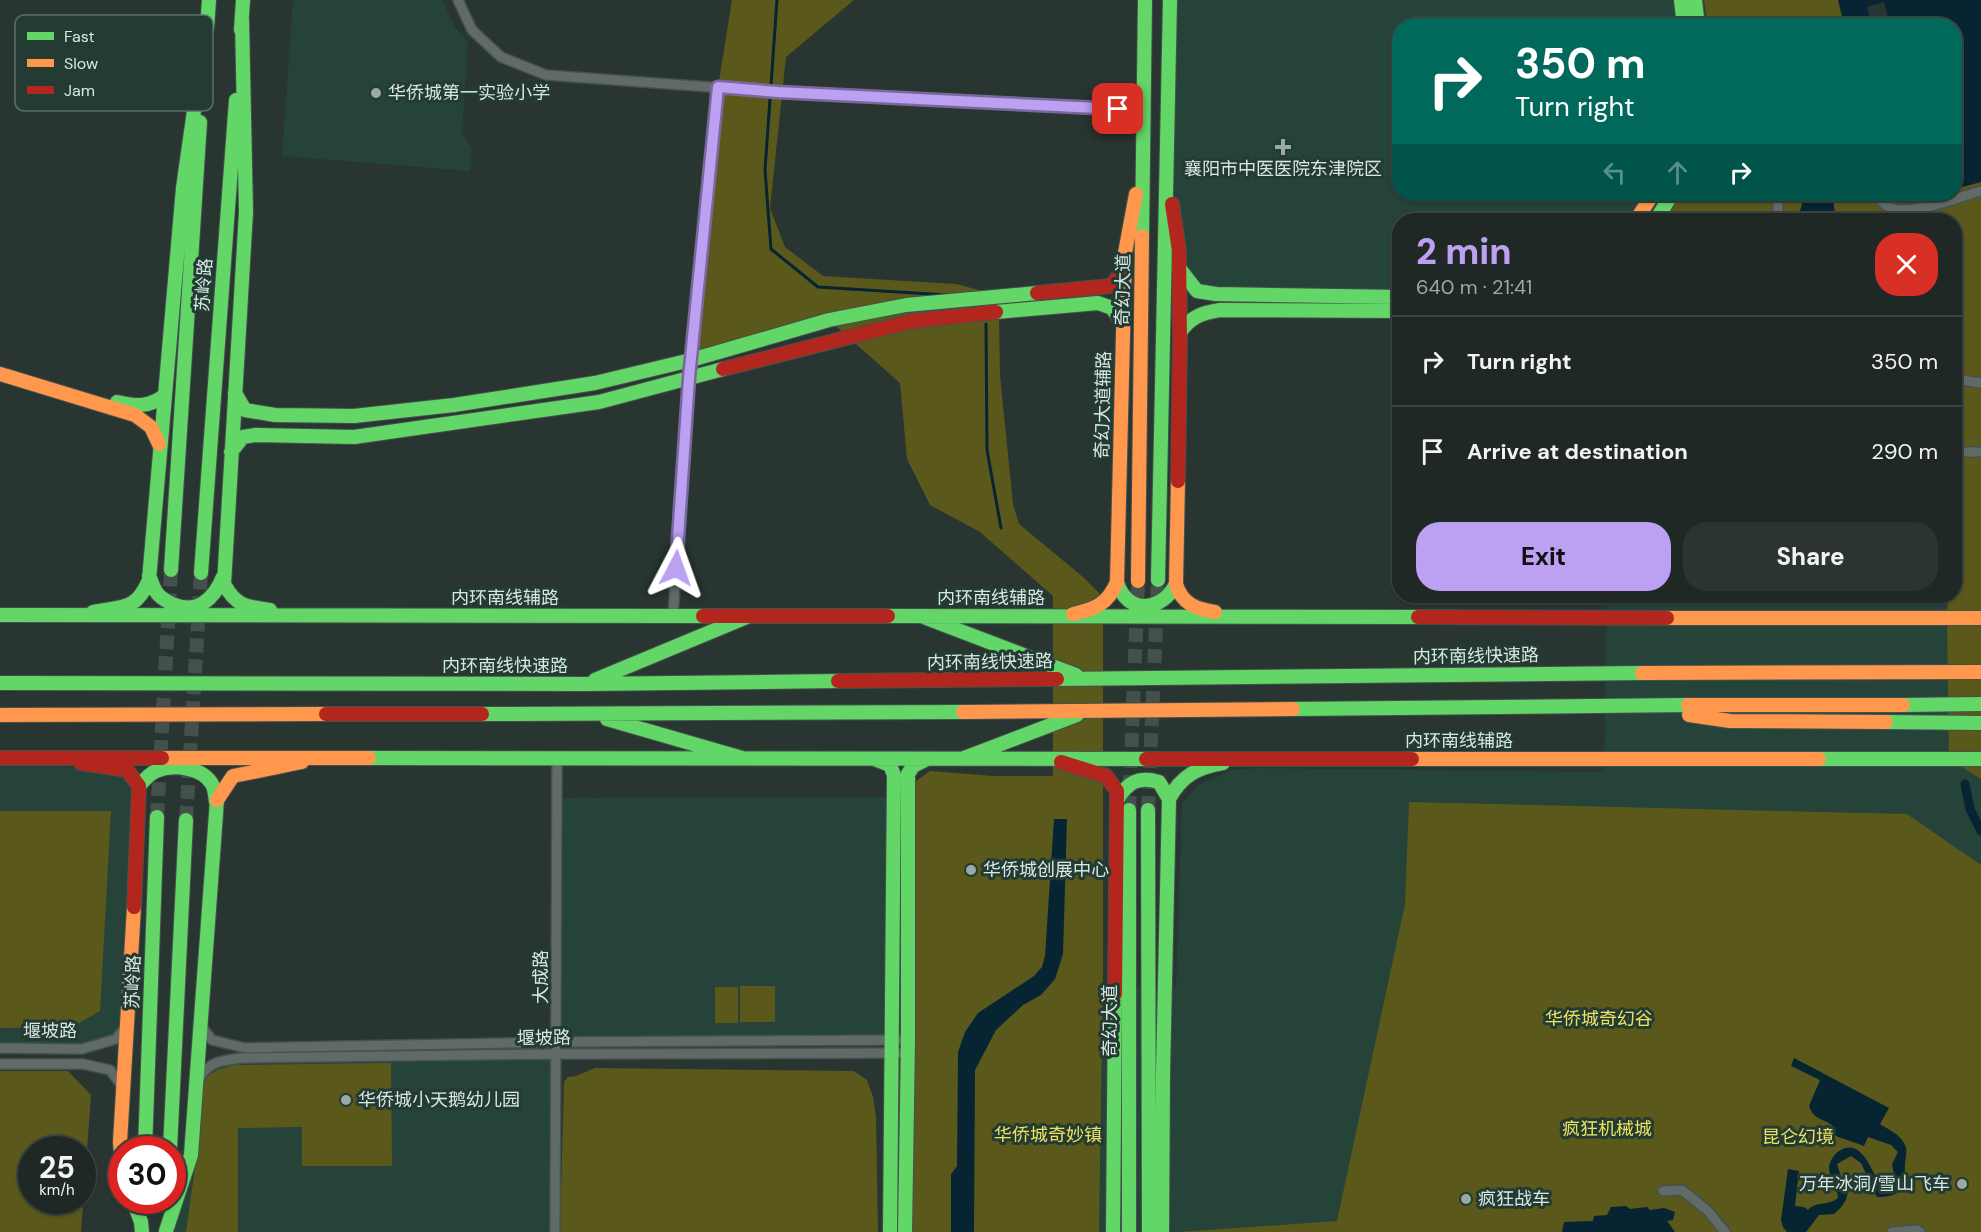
<!DOCTYPE html>
<meta charset="utf-8">
<style>
body{margin:0;font-family:"DM Sans","Noto Sans SC",sans-serif;background:#2c3432;color:#f1f3f6;height:100vh;display:flex;flex-direction:column;font-size:22px;white-space:nowrap}
*{box-sizing:border-box;margin:0}
p{font-size:20px;color:#a1a6a7}
.icon{flex:none;width:33px;height:33px;fill:none;stroke:currentColor;stroke-width:2;stroke-linecap:round;stroke-linejoin:round}
.map{position:relative;flex:1;overflow:hidden}
.side{position:absolute;left:1392px;top:213px;width:570px;height:390px;display:flex;flex-direction:column;background:#1f2825;border-radius:24px;box-shadow:0 2px 4px #0004,0 0 0 2px #3c4442}
.side>*{flex:none}
.top-card{position:absolute;left:1392px;top:18px;width:570px;height:183px;border-radius:24px;box-shadow:0 2px 4px #0004,0 0 0 2px #3c4442;background:#00695c;color:#fff;overflow:hidden}
.speed{position:absolute;left:18px;top:1136px;display:flex;gap:12px;font-size:30px;font-weight:700;text-align:center}
.speed>*{display:grid;place-content:center;width:78px;height:78px;border-radius:50%;background:#1f2825;box-shadow:0 2px 4px #0004,0 0 0 2px #3c4442;line-height:1}
.speed small{font-size:15px;font-weight:400}
.speed .limit{border:9px solid #d22;background:#fff;color:#111}
.pin{position:absolute;display:grid;place-items:center;width:51px;height:51px;color:#fff;margin:-26px;border-radius:12px;box-shadow:0 3px 9px #0006}
.me{position:absolute;width:66px;margin:-33px;rotate:4deg;stroke-linejoin:round;filter:drop-shadow(0 0 4px #0008)}
.turn{display:flex;align-items:center;gap:21px;height:126px;padding:0 24px;font-size:27px}
.turn .icon{width:78px;height:78px;stroke-width:2.5}
.turn b{display:block;font-size:42px;line-height:51px}
.lanes{display:flex;align-items:center;height:57px;padding:0 24px;background:#0003;justify-content:center;gap:30px;direction:ltr}
.lanes .off{opacity:.35}
.round{display:grid;place-items:center;flex:none;width:63px;height:63px;border-radius:24px;background:#2c3432}
.overview{display:flex;align-items:center;justify-content:space-between;height:102px;padding:0 24px}
h1{font-size:36px;font-weight:800;line-height:45px;color:#bca0f2}
.button{display:flex;gap:12px;margin-top:auto;padding:12px 24px}
.button a{flex:1;height:69px;border-radius:24px;background:#bca0f2;color:#111;font-size:24px;font-weight:800;line-height:69px;text-align:center}
.button a+a{background:#2c3432;color:#f1f3f6}
ul{padding:0;list-style:none}
li{display:flex;align-items:center;gap:18px;height:90px;padding:0 24px;border-top:2px solid #3c4442}
li div{flex:1}
li b{display:block;font-size:22px}
li em{font-style:normal}
.map>svg:first-child{display:block}
.built{fill:#254339}
.green{fill:#5b581b;fill-rule:evenodd}
.water{fill:#062432}
.pier{fill:#293531}
.lines{fill:none;stroke-linecap:round;stroke-linejoin:round}
.stream{stroke:#062432;stroke-width:3}
.canal{stroke:#062432;stroke-width:9}
.secondary-tunnel{stroke:#43504c;stroke-width:14;stroke-dasharray:14 7;stroke-linecap:butt}
.street-casing{stroke:#46504d;stroke-width:12}
.fast-casing{stroke:#46504d;stroke-width:16}
.slow-casing{stroke:#46504d;stroke-width:16}
.jam-casing{stroke:#46504d;stroke-width:16}
.street{stroke:#606b67;stroke-width:9}
.fast{stroke:#63d668;stroke-width:14}
.slow{stroke:#ff974d;stroke-width:14}
.jam{stroke:#b3261e;stroke-width:14}
.route-casing{stroke:#7a689d;stroke-width:15}
.route{stroke:#bca0f2;stroke-width:10}
.poi-dot{fill:#9ba9a4;stroke:#233b32;stroke-width:2}
.labels{text-anchor:middle;stroke-width:6;stroke-linejoin:round;paint-order:stroke}
.poi-label{font-size:18px;fill:#d9e7e2;stroke:#233b32;text-anchor:start}
.street-label{font-size:18px;fill:#d9e7e2;stroke:#233b32}
.park-label{font-size:18px;fill:#ede260;stroke:#233b32}
.key{fill:#233b32;stroke:#5a6f67;stroke-width:1.5}
.key-label{font-size:16px;fill:#d9e7e2}
</style>
<div class="map">
<svg width="1981" height="1232" viewBox="0 0 1981 1232">
<rect width="100%" height="100%" fill="#293531"/>
<path class="built" d="M293,0H442L456,29L468,42L462,134L472,148L470,171L282,156Z
M1170,0H1681L1684,25L1400,26V194H1653L1636,220H1400L1399,297L1216,294L1187,280L1166,163Z
M1700,0H1981V1232H959L1099,986H1176L1182,803L1199,785L1231,770L1259,768L1604,772L1607,596H1954V220H1660L1677,194H1954V26L1704,25Z
M0,763L45,764L119,773L131,782L136,814L128,1024L116,1039L82,1049L0,1048Z
M893,797L892,1041L557,1042V798Z
M557,1054L555,1232H166L204,1069L224,1060Z"/>
<path class="green" d="M732,0H854L786,57L770,208L785,247L823,276L956,284L987,292L999,316L1000,376L1013,504L1019,524L1083,577L1103,597V969L1099,1232H905L912,788L916,781L930,771L993,776H1053V596L980,532L930,505L907,459L900,383L829,320L691,360L718,87Z
M1704,0H1981V779L1949,759L1947,618L1948,596H1954V220H1662L1683,194H1954V26L1708,25Z
M1409,802L1907,814L1981,865V1232H1178L1337,1221L1405,904Z
M0,811H111L100,1011L72,1027L0,1028Z
M740,986H775V1022H740Z
M715,987H738V1023H715Z
M391,1063L392,1166H302V1127L238,1128V1232H186L194,1175L201,1094C205,1072 215,1070 235,1065Z
M595,1068L854,1071L867,1080L873,1097L876,1118L878,1232H560L564,1082L568,1077L576,1076Z
M0,1071H68L91,1095L81,1232H0ZM32,1149H82V1200H32Z"/>
<path class="water" d="M1838,0H1981V182L1955,189L1954,26L1844,25Z
M1802,199H1833L1836,220H1789C1799,214 1802,211 1802,199Z
M1054,819H1067L1063,954L1055,979L1041,995L1023,1005L996,1030L975,1070L974,1232H951V1174L957,1166L958,1052L965,1032L978,1013L1034,976L1042,967L1045,956Z
M1794,1058L1889,1108L1880,1124C1889,1130 1900,1134 1905,1145C1908,1151 1905,1158 1905,1164C1904,1187 1904,1197 1877,1197L1861,1163L1851,1156L1837,1164L1842,1180L1846,1181C1851,1195 1845,1205 1834,1214L1819,1215L1806,1232H1787L1783,1227L1781,1220L1788,1169L1799,1171L1795,1206L1804,1207L1808,1210C1816,1201 1829,1206 1838,1198C1838,1187 1829,1178 1829,1167C1830,1161 1834,1154 1839,1151C1861,1137 1871,1169 1879,1184L1888,1185L1895,1179L1892,1164L1898,1152L1891,1145L1868,1137L1864,1146L1833,1135L1836,1130C1827,1117 1815,1123 1809,1106L1820,1080L1791,1066Z
M1626,1206L1630,1209L1647,1207L1650,1210L1664,1208L1675,1212L1673,1220L1667,1221L1675,1232H1562L1564,1222L1593,1221L1594,1216L1607,1215L1611,1207Z"/>
<path class="pier" d="M1884,2L1890,25H1872L1867,7Z"/>
<g class="lines">
<path class="stream" d="M777,0L765,170L771,249L818,287L947,295
M986,324L987,450L1001,528"/>
<path class="canal" d="M1965,784L1970,809L1981,831"/>
<path class="secondary-tunnel" d="M1129,810L1138,581
M1148,810L1158,580
M157,817L171,570
M186,820L201,573"/>
<defs>
<path id="street" d="M458,0L472,30L501,57L546,75L778,92L1118,109L1132,118L1144,131
M1118,109L1132,98L1144,84
M1877,194C1879,198 1883,205 1889,207C1911,217 1958,197 1981,191
M1774,220C1780,212 1778,203 1776,194
M1954,379L1981,383
M1954,452H1981
M673,616L689,378L718,87
M201,1026L212,1040L245,1048L557,1042L908,1040
M0,1048L82,1049L116,1039L128,1024
M0,1064H83L110,1070L123,1087
M199,1079C208,1061 225,1060 243,1058L557,1054L907,1053
M1663,1191L1682,1190L1708,1211L1725,1232
M555,1232L557,758
M1892,1232L1917,1230L1920,1232"/>
<path id="fast" d="M1681,0L1684,26
M1695,0L1698,26
M242,20L246,212L224,584C236,606 246,607 270,610
M207,28L209,0
M241,30L243,0
M1656,220L1672,194
M1142,236L1145,0
M1179,268L1197,291L1216,294L1400,297
M996,312L1098,303L1112,308L1123,324
M1180,332C1191,317 1201,313 1220,310L1400,311
M235,393L245,410L275,415L354,416L454,405L595,383L691,360L829,320L906,305L1037,293
M117,402C136,406 149,408 165,395
M231,452L243,437L256,435L354,437L599,402L723,369
M171,570L200,122
M201,573L236,100
M149,576C152,582 153,588 157,593C160,598 167,601 172,604C197,615 214,599 223,577
M1158,580L1170,0
M1117,582C1127,615 1162,612 1176,584
M93,612C123,606 136,611 149,580L183,188L207,20
M0,615L703,616
M888,616L1418,617
M921,616L1076,675
M1057,679L1642,673
M595,680L749,616
M0,683L586,684L838,681
M1903,705L1981,704
M1293,709L1688,705
M482,714L963,712
M607,719L742,758
M1886,722L1981,723
M369,758L1146,759
M964,758L1077,715
M874,759L890,765L894,775L890,1232
M1819,759H1981
M139,786C144,780 149,774 156,771C173,764 202,767 212,784C215,789 215,796 216,802
M1117,800C1128,782 1138,776 1159,782L1169,799
M1129,810V1232
M1148,810L1149,1232
M145,1149L157,817
M170,1149L186,820
M133,1200L141,1222L142,1232
M166,1231L191,1155L217,800
M905,1232L908,1040V774L913,766L927,759
M1113,1232L1115,994
M1162,1232L1163,1073L1169,799C1181,776 1198,767 1223,763"/>
<path id="slow" d="M1636,220L1653,194
M0,374L135,415L151,427L159,444
M1178,481L1176,584C1182,604 1196,609 1215,612
M1138,581L1142,236
M1073,614C1095,609 1108,604 1117,582L1125,253L1136,194
M1667,618H1981
M1642,673L1981,672
M1688,705H1903
M963,712L1293,709
M0,715L326,714
M1689,715L1730,721L1886,722
M162,758H369
M1412,759H1819
M217,800L233,776L302,762
M122,1164L120,1142L134,907"/>
<path id="jam" d="M1172,204L1179,251L1180,340L1178,481
M1037,293L1111,286L1124,269
M723,369L913,321L996,312
M703,616H888
M1418,617L1667,618
M838,681L1057,679
M326,714H482
M0,758H162
M1146,759H1412
M1061,762L1106,776L1117,791L1115,994
M81,763L127,770L139,786L134,907"/>
</defs>
<use href="#street" class="street-casing"/>
<use href="#fast" class="fast-casing"/>
<use href="#slow" class="slow-casing"/>
<use href="#jam" class="jam-casing"/>
<use href="#street" class="street"/>
<use href="#fast" class="fast"/>
<use href="#slow" class="slow"/>
<use href="#jam" class="jam"/>
</g>
<g class="lines">
<defs>
<path id="route" d="M676,568L689,378L718,87L778,92L1118,109"/>
</defs>
<use href="#route" class="route-casing"/>
<use href="#route" class="route"/>
</g>
<g class="poi-dot">
<circle cx="376" cy="93" r="6"/>
<path d="M1280 138h6v6h6v6h-6v6h-6v-6h-6v-6h6z"/>
<circle cx="971" cy="870" r="6"/>
<circle cx="346" cy="1100" r="6"/>
<circle cx="1962" cy="1184" r="6"/>
<circle cx="1466" cy="1199" r="6"/>
</g>
<g class="labels">
<g class="poi-label">
<text x="388" y="99">华侨城第一实验小学</text>
<text x="1283" y="175" text-anchor="middle">襄阳市中医医院东津院区</text>
<text x="983" y="876">华侨城创展中心</text>
<text x="358" y="1106">华侨城小天鹅幼儿园</text>
<text x="1950" y="1190" text-anchor="end">万年冰洞/雪山飞车</text>
<text x="1478" y="1205">疯狂战车</text>
</g>
<g class="street-label">
<text transform="translate(204 285) rotate(-86)" y="6">苏岭路</text>
<text transform="translate(1123 290) rotate(-89)" y="6">奇幻大道</text>
<text transform="translate(1103 405) rotate(-89)" y="6">奇幻大道辅路</text>
<text x="505" y="604">内环南线辅路</text>
<text x="991" y="604">内环南线辅路</text>
<text transform="translate(1476 656) rotate(-1)" y="6">内环南线快速路</text>
<text transform="translate(990 662) rotate(-1)" y="6">内环南线快速路</text>
<text x="505" y="672">内环南线快速路</text>
<text x="1459" y="747">内环南线辅路</text>
<text transform="translate(541 977) rotate(-90)" y="6">大成路</text>
<text transform="translate(133 982) rotate(-88)" y="6">苏岭路</text>
<text transform="translate(1110 1021) rotate(-90)" y="6">奇幻大道</text>
<text x="50" y="1037">堰坡路</text>
<text transform="translate(544 1038) rotate(-1)" y="6">堰坡路</text>
</g>
<g class="park-label">
<text x="1599" y="1025">华侨城奇幻谷</text>
<text x="1607" y="1135">疯狂机械城</text>
<text x="1048" y="1141">华侨城奇妙镇</text>
<text x="1798" y="1143">昆仑幻境</text>
</g>
</g>
<rect x="15" y="15" width="198" height="96" rx="9" class="key"/>
<rect x="27" y="32" width="27" height="8" fill="#63d668"/>
<rect x="27" y="59" width="27" height="8" fill="#ff974d"/>
<rect x="27" y="86" width="27" height="8" fill="#b3261e"/>
<g class="key-label">
<text x="64" y="42">Fast</text>
<text x="64" y="69">Slow</text>
<text x="64" y="96">Jam</text>
</g>
</svg>
<div class="speed"><div>25<small>km/h</small></div><div class="limit">30</div></div>
<div class="pin" style="left:1118px;top:109px;background:#d93025"><svg class="icon" aria-label="arrive" viewBox="0 0 24 24"><path d="M6 21V4h12l-3 4 3 4H6"/></svg></div>
<svg class="me" style="left:676px;top:568px" viewBox="-20 -20 40 40"><path d="M0-17L14 15 0 8-14 15z" fill="#bca0f2" stroke="#fff" stroke-width="4"/></svg>
<div class="top-card">
<div class="turn"><svg class="icon" aria-label="right" viewBox="0 0 24 24"><path d="M7 20v-9h11M14 6l5 5-5 5"/></svg><div><b>350 m</b>Turn right</div></div>
<div class="lanes"><svg class="icon off" aria-label="left" viewBox="0 0 24 24"><path d="M17 20v-9H6M10 6l-5 5 5 5"/></svg><svg class="icon off" aria-label="ahead" viewBox="0 0 24 24"><path d="M12 20V5M6 11l6-6 6 6"/></svg><svg class="icon" aria-label="right" viewBox="0 0 24 24"><path d="M7 20v-9h11M14 6l5 5-5 5"/></svg></div>
</div>
<section class="side">
<div class="overview"><div><h1>2 min</h1><p>640 m · 21:41</p></div><a class="round" style="background:#d93025;color:#fff"><svg class="icon" aria-label="close" viewBox="0 0 24 24"><path d="M6 6l12 12M18 6L6 18"/></svg></a></div>
<ul>
<li><svg class="icon" aria-label="right" viewBox="0 0 24 24"><path d="M7 20v-9h11M14 6l5 5-5 5"/></svg><div><b>Turn right</b></div><em>350 m</em></li>
<li><svg class="icon" aria-label="arrive" viewBox="0 0 24 24"><path d="M6 21V4h12l-3 4 3 4H6"/></svg><div><b>Arrive at destination</b></div><em>290 m</em></li>
</ul>
<div class="button"><a>Exit</a><a>Share</a></div>
</section>
</div>
